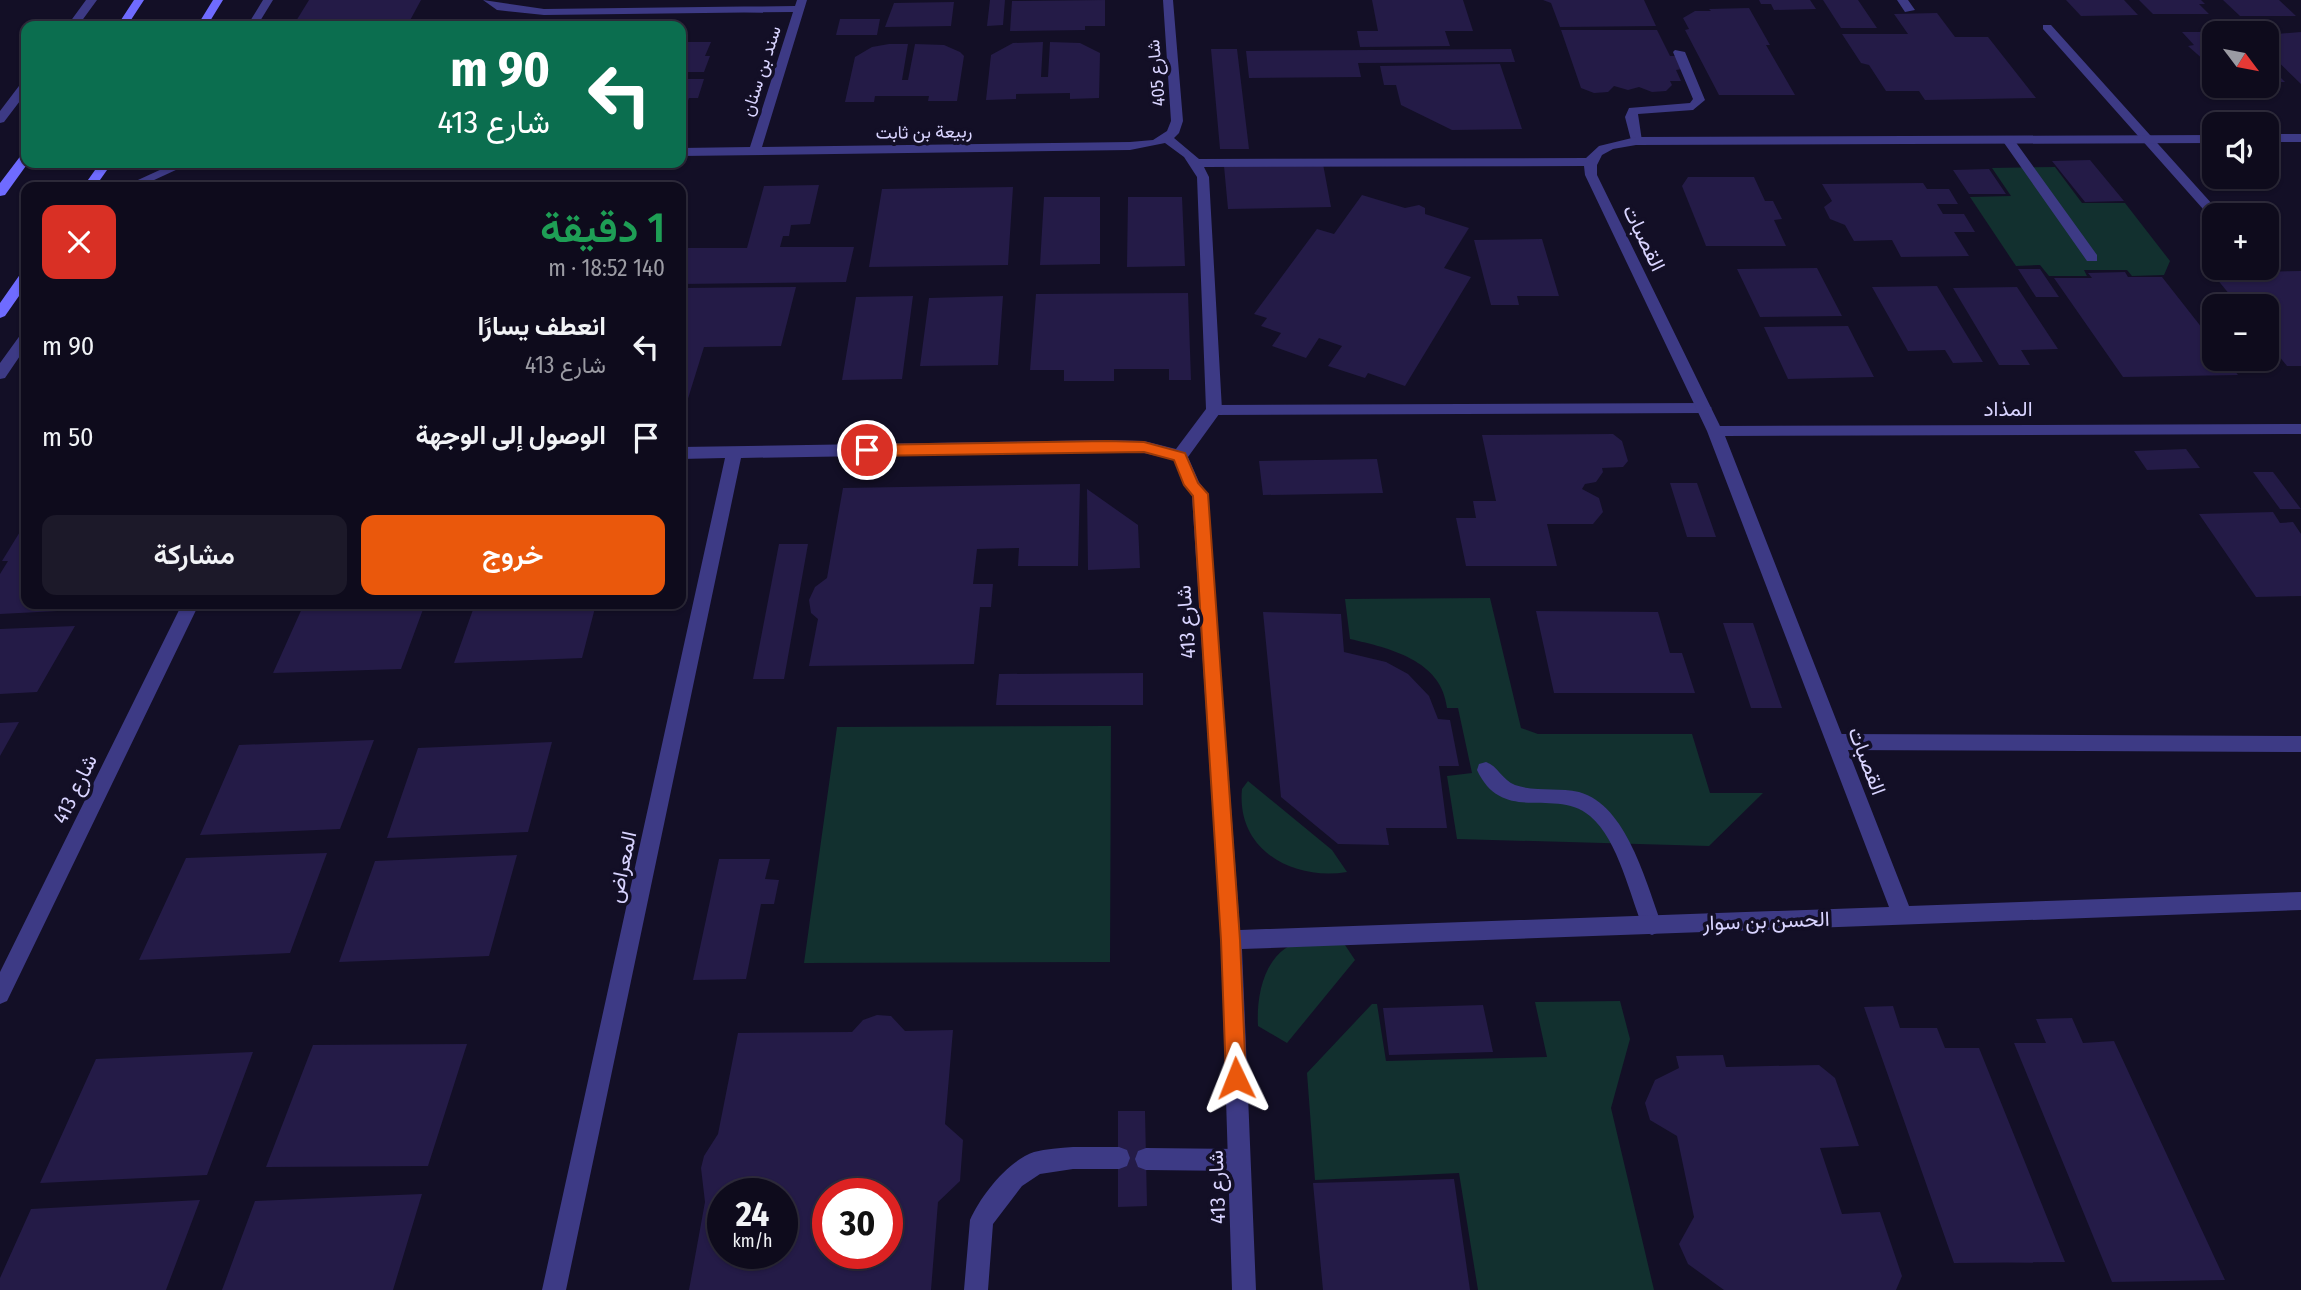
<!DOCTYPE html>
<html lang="ar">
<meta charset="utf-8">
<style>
body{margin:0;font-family:"Fira Sans Condensed",Vazirmatn,sans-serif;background:#1c1929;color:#f1f3f6;direction:rtl;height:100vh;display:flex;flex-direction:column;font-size:26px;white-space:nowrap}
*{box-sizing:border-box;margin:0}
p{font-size:23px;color:#9b9ba3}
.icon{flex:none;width:38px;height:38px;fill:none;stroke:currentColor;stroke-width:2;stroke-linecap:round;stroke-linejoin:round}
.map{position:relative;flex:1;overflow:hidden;direction:ltr}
.sheet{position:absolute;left:21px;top:182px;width:665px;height:427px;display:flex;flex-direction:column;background:#0e0b1c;border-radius:14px;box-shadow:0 2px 5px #0004,0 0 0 2px #2e2b3b;direction:rtl}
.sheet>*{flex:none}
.banner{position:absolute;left:21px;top:21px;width:665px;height:147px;border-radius:14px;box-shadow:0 2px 5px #0004,0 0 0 2px #2e2b3b;direction:rtl;background:#0b6e4f;color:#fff;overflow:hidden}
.needle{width:46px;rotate:122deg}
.controls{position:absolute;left:2202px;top:21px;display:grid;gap:14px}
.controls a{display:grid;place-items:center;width:77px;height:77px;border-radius:14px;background:#0e0b1c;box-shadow:0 2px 5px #0004,0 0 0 2px #2e2b3b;font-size:35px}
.speed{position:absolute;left:707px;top:1178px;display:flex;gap:14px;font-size:35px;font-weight:700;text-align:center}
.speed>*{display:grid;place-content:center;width:91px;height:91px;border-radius:50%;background:#0e0b1c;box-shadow:0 2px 5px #0004,0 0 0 2px #2e2b3b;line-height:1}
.speed small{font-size:18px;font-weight:400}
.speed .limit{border:10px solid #d22;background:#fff;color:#111}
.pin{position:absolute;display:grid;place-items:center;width:60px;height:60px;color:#fff;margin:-30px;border:4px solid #fff;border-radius:50%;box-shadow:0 2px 7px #0007}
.me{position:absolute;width:77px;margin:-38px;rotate:358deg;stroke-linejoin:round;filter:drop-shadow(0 0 5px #0008)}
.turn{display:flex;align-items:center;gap:24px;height:147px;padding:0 21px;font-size:32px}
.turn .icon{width:91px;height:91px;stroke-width:2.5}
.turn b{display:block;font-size:49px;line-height:60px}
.round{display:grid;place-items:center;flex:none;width:74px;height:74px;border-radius:14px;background:#1c1929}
.summary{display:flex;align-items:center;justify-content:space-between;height:119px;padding:0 21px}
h1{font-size:42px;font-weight:600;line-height:52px;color:#1e9e55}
.primary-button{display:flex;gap:14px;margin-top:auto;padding:14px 21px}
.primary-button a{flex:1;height:80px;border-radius:14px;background:#ea580c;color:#fff;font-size:28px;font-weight:600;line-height:80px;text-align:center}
.primary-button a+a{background:#1c1929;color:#f1f3f6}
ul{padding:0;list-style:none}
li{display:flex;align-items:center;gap:21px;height:91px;padding:0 21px}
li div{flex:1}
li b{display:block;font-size:26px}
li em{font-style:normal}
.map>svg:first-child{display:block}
.green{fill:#12302f}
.building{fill:#241b47;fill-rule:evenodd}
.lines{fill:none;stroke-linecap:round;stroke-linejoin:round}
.lane{fill:#3d3a85;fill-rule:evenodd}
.street{fill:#3d3a85;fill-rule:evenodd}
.secondary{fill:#6f6bff;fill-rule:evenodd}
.route{fill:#ea580c;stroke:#983908;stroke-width:2}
.labels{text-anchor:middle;stroke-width:7;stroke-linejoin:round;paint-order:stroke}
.far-street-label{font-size:18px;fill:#d9d4ff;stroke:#130f26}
.street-label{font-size:21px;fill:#d9d4ff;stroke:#130f26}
</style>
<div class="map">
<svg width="2301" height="1290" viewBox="0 0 2301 1290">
<rect width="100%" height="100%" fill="#130f26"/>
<path class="green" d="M2055,167L2082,203H2125L2170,261L2164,275L2132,276L2127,270H2084L2087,276H2049L2040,265L2016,266L1970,197L2011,196L1992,168Z
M1490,598L1521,728L1538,734H1692L1710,793H1763L1709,846L1457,839L1447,776L1472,773L1458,708H1447C1442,660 1389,648 1350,639L1345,599Z
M1111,726L1110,962L804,963L837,727Z
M1248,781L1332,850L1347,872C1293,881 1236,850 1242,789Z
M1341,939L1355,960L1287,1043L1258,1026C1256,992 1266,946 1307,940C1318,938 1330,939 1341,939Z
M1620,1001L1630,1039L1611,1108L1654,1290H1478L1459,1173L1315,1180L1307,1073L1372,1004H1377L1386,1061L1547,1057L1535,1002Z"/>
<path class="building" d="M309,0H421L407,26H293Z
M990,0H1005L1003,25L987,26Z
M1105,0V26H1085V30L1010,31L1012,1Z
M1372,0H1463L1473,31H1445L1450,46L1360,47L1357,31H1378Z
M1543,0H1644L1656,26L1560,27L1551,3Z
M1759,0H1810L1816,9L1774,10L1771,4H1761Z
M1823,0H1858L1877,28H1841Z
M2066,0H2124L2138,15L2081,16Z
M2139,0H2201L2205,4H2199L2209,14H2153Z
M2223,0H2279L2296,16H2240Z
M954,2L951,26L885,27L894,3Z
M1749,8L1770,45H1766L1795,95H1719L1685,30L1689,29L1683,18L1695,11H1711L1709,9Z
M1937,13L1955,37H1988L2036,98L1925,100L1919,91H1886L1869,65L1861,63L1842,34H1908L1894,14Z
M840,19H880L877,35H836Z
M1561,30H1657L1670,56H1676L1682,69L1676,70L1681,81H1670L1672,85L1666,91L1652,92L1639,87L1628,90L1614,86L1608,92L1594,93L1581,88Z
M2182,32H2214V69L2188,46L2194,45Z
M2301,32V84L2266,50V35Z
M683,42H711L705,56H710L704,72H681Z
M1043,42L1041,77H1048L1050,42L1080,43L1100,53L1099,98L1070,99V93L1016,94V99L986,100L991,55L1013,43Z
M889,44H908L902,80H908L915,44L944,45L960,52L964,56L957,101H928L929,96H875L874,102H845L855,57L872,47Z
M1211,49H1237L1249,149H1220Z
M1511,49L1515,62L1358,63L1361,77L1249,78L1246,51Z
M2266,63L2285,82H2266Z
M1500,64L1522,129L1452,130L1401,105L1396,85H1384L1380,66Z
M681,79H704L698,98H689L683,114Z
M2090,160L2124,201L2085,202L2052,161Z
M1323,164L1331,207L1228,209L1224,166Z
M1989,169L2006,194H1969L1953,170Z
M1688,177H1754L1765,201H1773L1782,219L1774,220L1786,246H1706L1682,186Z
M1923,183L1927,189H1949L1958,204H1937L1943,214H1964L1975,232H1954L1969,256L1901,257L1892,240L1854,241L1845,225L1830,219L1824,207L1832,201L1822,184Z
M819,185L810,224L791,225L789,236H783L780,247H854L846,282L681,284V271L688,248H747L764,186Z
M1013,187L1008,265L869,267L882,189Z
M1362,195L1405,208L1419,205L1425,208V214L1469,228L1444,268L1471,277L1405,386L1368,373L1365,378L1328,366L1342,346L1319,338L1306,358L1272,346L1281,333L1261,326L1267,318L1254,314L1317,229L1334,234Z
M1044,197H1100V264L1040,265Z
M1128,197H1182L1185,266L1127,267Z
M1542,239L1559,296H1517L1519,305H1491L1474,240Z
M1817,268L1842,316L1760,317L1737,269Z
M2018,269H2040L2059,297H2036Z
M2301,271V366H2287L2266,340V306H2239L2212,273Z
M2125,272L2128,277H2162L2206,333L2214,336V359H2226L2238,375L2123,377L2054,278H2092L2088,273Z
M1937,286L1983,362L1953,363L1945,350L1908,351L1872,287Z
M796,287L781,346L704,347L686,405L681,406V288Z
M2017,287L2058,349L2021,350L2030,365H1999L1953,288Z
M1188,293L1191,380H1169V369H1114V381H1064V370H1030L1036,294Z
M913,296L902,379L842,380L856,297Z
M1003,296L998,365L920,366L929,298Z
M1848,326L1874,377L1788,379L1764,327Z
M1613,434L1622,441L1628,461L1623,467L1602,468L1603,472L1596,482L1585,484L1582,489L1599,498L1603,512L1593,524H1547L1557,566H1466L1456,518H1476L1473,501H1496L1482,435Z
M2186,449L2200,468L2147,470L2134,451Z
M1377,459L1383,493L1263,495L1259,461Z
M2253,472H2273L2301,509H2280Z
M1670,483H1697L1716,537H1687Z
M1080,484L1078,566H1018L1019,548L977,549L973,584H993L991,607H980L974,664L809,666L818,619L811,613L809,600L815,587L827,578L843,488Z
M1087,489L1138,525L1140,568L1088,570Z
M2273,512L2280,523L2293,522L2301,534V596L2256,597L2199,514Z
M26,522V604H117L115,608L0,614V574L8,561H2Z
M779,544H808L784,679H753Z
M304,604H425L401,669L273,673Z
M475,604H596L582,658L454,663Z
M1536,611L1658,612L1670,653H1682L1695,693H1554Z
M1263,612L1341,614L1344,652L1386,662L1408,674L1429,696L1438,719L1450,720L1459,766H1439L1447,828H1386L1389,845L1338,844L1281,797Z
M1723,623H1753L1782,708H1751Z
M75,626L37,692L0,694V629Z
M1143,673V705H996L999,674Z
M19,722L0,756V723Z
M374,740L340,829L200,835L239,745Z
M552,742L528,832L387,838L418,748Z
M327,853L290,953L139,960L186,858Z
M517,855L489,956L339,962L375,861Z
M719,859H770L765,879L779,880L774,904H761L746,979L693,980Z
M1483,1005L1493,1052L1389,1055L1383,1008Z
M1893,1006L1900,1028H1937L1945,1048H1979L2065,1262L1954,1263L1864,1007Z
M877,1015L891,1016L905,1031L953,1030L945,1124L963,1140L960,1181L938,1202L931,1290H689L705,1202L701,1168L704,1156L718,1134L738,1033L852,1032L863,1020ZM723,1194H782V1253H723ZM828,1194H887V1253H828Z
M2072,1018L2083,1043L2114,1041L2225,1280L2112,1282L2014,1043H2046L2036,1019Z
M467,1044L428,1166L266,1167L313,1045Z
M253,1052L207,1175L40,1183L96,1059Z
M1723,1055L1726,1067L1819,1065L1835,1078L1859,1146L1820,1148L1842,1214L1880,1212L1902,1276L1896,1290H1724L1688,1264L1679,1244L1694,1217L1677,1136L1650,1120L1645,1103L1655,1080L1679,1068L1676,1056Z
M1118,1111H1145L1147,1206L1118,1207Z
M1454,1179L1470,1290H1323L1313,1183Z
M422,1194L393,1290H222L255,1201Z
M200,1200L166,1290H0V1278L31,1209Z"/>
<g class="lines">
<path class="lane" d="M1897,0H1908L1915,10L1905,12Z
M2043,25H2051L2222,215L2211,218L2043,29Z
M1675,50L1685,52L1705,100L1693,110L1638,114L1642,141L1632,144L1625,117L1629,108L1690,103L1693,99L1673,52Z
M2004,137H2012L2097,255V261H2087L2002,140Z
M1704,403L1712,408L1704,413L1214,415L1206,410L1214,405Z
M1837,734L2301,736V752L1837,750L1830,748L1828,742L1830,736Z
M1486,762C1498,766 1502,780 1515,785C1535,792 1558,787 1579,792C1627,805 1646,883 1662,925L1659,932L1652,935L1645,932C1630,898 1619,840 1590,816C1555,786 1503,826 1477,770L1479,764Z
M1073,1147H1119L1127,1150L1130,1158L1127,1166L1119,1169H1073L1040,1174L1022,1186L993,1224L988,1290H964L970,1220C981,1195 1008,1161 1034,1152C1046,1149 1060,1148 1073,1147Z
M1146,1148L1239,1149L1247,1152L1250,1160L1247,1168L1239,1171L1146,1170L1138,1167L1135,1159L1138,1151Z"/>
<path class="street" d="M86,0H97L78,26H67Z
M263,0H273L257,26H247Z
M483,0L544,9L795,6L797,0H807L762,147L1130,142L1153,140L1167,131L1171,121L1163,0H1173L1183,121L1179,133L1174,138L1199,159L1586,158L1599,146L1636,137L2214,135V143L1636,145L1613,149L1602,155L1597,165V175L1720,426L2301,424V434L1725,436L1909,906L2301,892V910L1242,949L1256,1290H1232L1221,940L1192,496L1184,485L1174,460L1144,453L1107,452L741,458L566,1290H542L725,458L681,459V447L1107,440L1144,441L1176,449L1206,409L1197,177L1184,157L1165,143L1130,150L681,156V148L750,147L793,12L544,15L497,10ZM1584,166L1585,175L1707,431L1889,907L1240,930L1208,494L1199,482L1188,457L1222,410L1209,177L1204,167Z
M22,82H26V93L4,122L0,123V111Z
M2266,134H2301V142H2266Z
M175,163H191L139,187L127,185Z
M26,332V347L5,378L0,379V363L21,334Z
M182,604H199L7,1001L0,1004V972Z"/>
<path class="secondary" d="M134,0H144L127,26H117Z
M213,0H223L207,26H197Z
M26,153L28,163L5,195L0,196V183L22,154Z
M100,163H112L95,187H83Z
M26,272V286L5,316L0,318V303L21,273Z"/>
</g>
<path class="route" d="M1107,441L1144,442L1185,453L1198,483L1208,494L1240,940L1246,1078L1243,1085L1236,1088L1229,1085L1226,1078L1221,940L1193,496L1184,485L1174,460L1144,452L867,456L860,450L867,445Z"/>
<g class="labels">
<g class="far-street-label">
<text transform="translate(761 71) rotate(-72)" y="6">سند بن سنان</text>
<text transform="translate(1156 73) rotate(-95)" y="6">شارع 405</text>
<text transform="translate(924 132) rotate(-1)" y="6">ربيعة بن ثابت</text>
</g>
<g class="street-label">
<text transform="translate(1644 238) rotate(64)" y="7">القصبات</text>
<text x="2008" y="416">المذاد</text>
<text transform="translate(1186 622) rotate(-94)" y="7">شارع 413</text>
<text transform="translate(1867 761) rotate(69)" y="7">القصبات</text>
<text transform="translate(75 789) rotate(-64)" y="7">شارع 413</text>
<text transform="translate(622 867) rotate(-78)" y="7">المعراض</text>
<text transform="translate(1766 921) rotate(-2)" y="7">الحسن بن سوار</text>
<text transform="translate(1217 1187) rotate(-92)" y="7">شارع 413</text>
</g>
</g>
</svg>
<div class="controls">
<a><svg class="needle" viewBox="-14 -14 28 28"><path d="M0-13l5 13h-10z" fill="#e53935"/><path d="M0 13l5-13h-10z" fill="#9b9ba3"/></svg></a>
<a><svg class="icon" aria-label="sound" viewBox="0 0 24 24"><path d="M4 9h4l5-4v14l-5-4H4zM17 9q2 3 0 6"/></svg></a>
<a>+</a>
<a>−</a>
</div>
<div class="speed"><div>24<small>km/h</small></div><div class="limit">30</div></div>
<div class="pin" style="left:867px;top:450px;background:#d93025"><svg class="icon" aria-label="arrive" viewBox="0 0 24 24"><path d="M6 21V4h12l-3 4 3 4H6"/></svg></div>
<svg class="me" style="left:1236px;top:1078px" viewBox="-20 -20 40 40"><path d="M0-17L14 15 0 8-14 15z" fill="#ea580c" stroke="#fff" stroke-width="4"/></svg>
<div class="banner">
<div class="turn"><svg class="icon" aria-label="left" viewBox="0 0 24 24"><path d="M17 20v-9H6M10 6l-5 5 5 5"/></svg><div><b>90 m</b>شارع 413</div></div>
</div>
<section class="sheet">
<div class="summary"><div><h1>1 دقيقة</h1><p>140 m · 18:52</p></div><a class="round" style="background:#d93025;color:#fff"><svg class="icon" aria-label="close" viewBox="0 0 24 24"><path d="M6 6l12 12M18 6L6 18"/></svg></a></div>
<ul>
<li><svg class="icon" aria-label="left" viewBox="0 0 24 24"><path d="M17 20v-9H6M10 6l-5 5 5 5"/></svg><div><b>انعطف يسارًا</b><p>شارع 413</p></div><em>90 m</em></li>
<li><svg class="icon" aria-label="arrive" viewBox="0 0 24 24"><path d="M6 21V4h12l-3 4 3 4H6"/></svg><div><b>الوصول إلى الوجهة</b></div><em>50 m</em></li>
</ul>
<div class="primary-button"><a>خروج</a><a>مشاركة</a></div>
</section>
</div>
